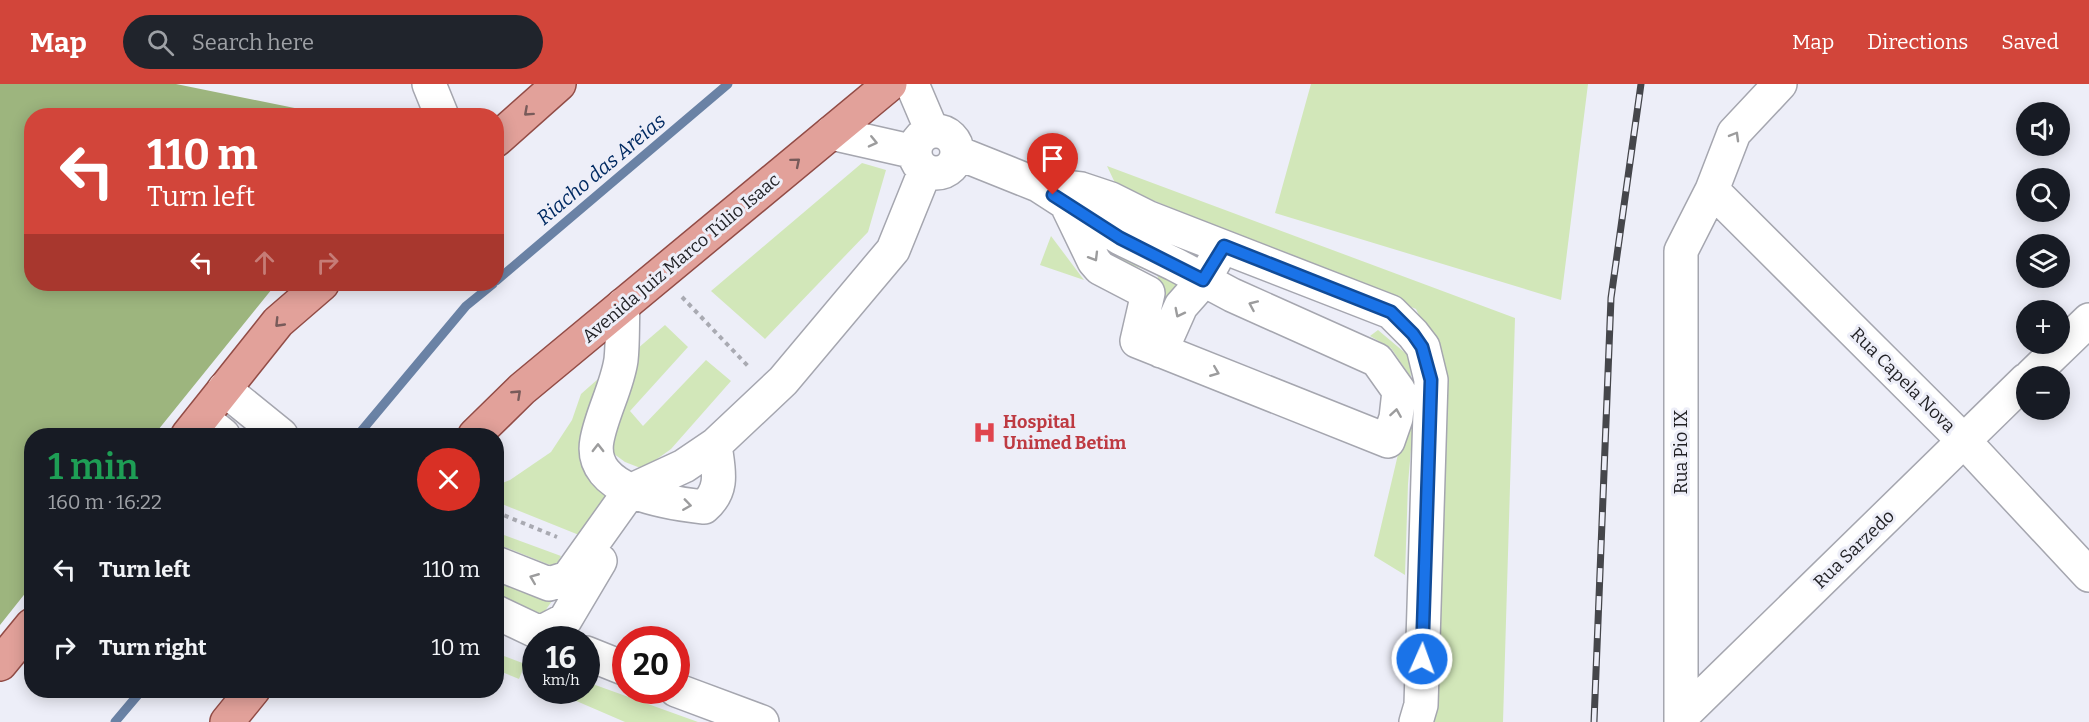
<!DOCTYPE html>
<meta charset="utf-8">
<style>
body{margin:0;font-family:Bitter,serif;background:#20242c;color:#f1f3f6;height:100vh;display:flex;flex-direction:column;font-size:22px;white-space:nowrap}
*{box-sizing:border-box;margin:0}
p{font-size:20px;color:#9ea1a6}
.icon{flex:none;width:33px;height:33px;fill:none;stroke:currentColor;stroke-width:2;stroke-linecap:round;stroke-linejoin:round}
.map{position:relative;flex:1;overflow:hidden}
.details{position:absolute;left:24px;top:344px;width:480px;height:270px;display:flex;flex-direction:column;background:#171b24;border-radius:24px;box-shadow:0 3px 15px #0003}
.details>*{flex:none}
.guide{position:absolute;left:24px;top:24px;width:480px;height:183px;border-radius:24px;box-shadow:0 3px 15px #0003;background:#d2453a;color:#fff;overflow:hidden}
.fabs{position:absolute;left:2016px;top:18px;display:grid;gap:12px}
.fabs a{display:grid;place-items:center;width:54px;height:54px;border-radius:50%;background:#171b24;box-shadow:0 3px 15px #0003;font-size:30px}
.speed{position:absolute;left:522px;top:542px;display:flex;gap:12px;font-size:30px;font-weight:700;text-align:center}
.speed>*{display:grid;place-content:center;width:78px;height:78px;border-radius:50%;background:#171b24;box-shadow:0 3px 15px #0003;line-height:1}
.speed small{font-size:15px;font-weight:400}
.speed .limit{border:9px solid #d22;background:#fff;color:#111}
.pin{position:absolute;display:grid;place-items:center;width:51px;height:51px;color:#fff;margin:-62px -26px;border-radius:50% 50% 50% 0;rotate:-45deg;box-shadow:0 0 6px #0007}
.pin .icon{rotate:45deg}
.me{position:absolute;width:66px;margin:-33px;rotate:2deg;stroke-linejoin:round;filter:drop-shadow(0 0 4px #0008)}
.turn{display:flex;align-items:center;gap:21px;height:126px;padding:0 24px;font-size:27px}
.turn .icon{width:78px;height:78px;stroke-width:2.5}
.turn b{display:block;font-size:42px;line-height:51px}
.lanes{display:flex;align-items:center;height:57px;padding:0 24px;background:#0003;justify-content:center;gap:30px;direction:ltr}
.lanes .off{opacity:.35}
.round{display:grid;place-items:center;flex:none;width:63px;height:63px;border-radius:32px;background:#20242c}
.headline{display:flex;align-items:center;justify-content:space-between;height:102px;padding:0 24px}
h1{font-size:36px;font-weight:600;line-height:45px;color:#1e9e55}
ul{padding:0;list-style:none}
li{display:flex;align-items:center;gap:18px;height:78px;padding:0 24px}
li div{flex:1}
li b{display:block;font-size:22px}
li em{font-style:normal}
header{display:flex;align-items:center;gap:36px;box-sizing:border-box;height:84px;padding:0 30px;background:#d2453a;color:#fff}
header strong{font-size:28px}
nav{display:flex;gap:33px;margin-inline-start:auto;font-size:21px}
.search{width:420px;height:54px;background:#20242c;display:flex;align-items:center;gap:15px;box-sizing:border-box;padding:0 21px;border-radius:33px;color:#9ea1a6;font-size:22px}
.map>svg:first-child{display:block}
.green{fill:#d2e7b9}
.forest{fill:#9db57e}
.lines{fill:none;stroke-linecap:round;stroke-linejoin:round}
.stream{stroke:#6a82a5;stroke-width:9}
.minor-casing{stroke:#a5a6af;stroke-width:36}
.major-casing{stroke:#924c46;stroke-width:36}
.path{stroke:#a9aab2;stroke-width:4;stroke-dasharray:4.5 4.5;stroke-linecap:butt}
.minor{stroke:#fff;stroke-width:33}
.major{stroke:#e2a19a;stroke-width:33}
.rail-casing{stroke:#45464b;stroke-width:7}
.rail{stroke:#edeef8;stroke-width:4.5;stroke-dasharray:14;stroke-linecap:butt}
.oneway{stroke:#785b5a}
.oneway2{stroke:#9c9c9d}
.route-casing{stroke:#114b97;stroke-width:15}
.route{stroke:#1a73e8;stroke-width:10}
.labels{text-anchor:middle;stroke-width:6;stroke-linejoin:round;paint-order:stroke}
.street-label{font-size:18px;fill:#222226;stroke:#edeef8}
.health-label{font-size:18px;font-weight:bold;fill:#be3a42;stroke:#edeef8;text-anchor:start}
.water-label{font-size:20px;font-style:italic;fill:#002a62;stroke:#edeef8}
</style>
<header>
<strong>Map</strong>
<div class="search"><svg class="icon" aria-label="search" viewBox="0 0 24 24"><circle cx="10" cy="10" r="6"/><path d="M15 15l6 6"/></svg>Search here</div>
<nav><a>Map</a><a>Directions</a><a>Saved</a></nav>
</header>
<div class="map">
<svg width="2089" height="638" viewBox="0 0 2089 638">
<rect width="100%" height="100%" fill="#edeef8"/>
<path class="green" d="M1311,0H1588L1561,216L1275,129Z
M862,79L886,86L868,148L765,255L711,207Z
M1107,82L1515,234L1503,638H1426L1438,271L1416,225L1116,101Z
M1051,152L1084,196L1040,181Z
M1113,167L1186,194L1159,244L1163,205L1156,189L1122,178Z
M665,241L688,263L630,327L643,342L706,276L731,297L671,365L643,385L625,378L610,367L637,265Z
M1378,246L1410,273L1413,342L1408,400L1405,491L1374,472L1404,345L1408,289L1391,264L1370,252Z
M598,295L618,416L584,453L497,418V401L510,396L551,368L572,336L581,310Z
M496,448L561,472L555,483L497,460Z
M496,496L552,517L540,534L497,517Z
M496,569L525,580L519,595L497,586Z
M587,598L698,638H625L574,616L577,606H586Z"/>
<path class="forest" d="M0,0H176L329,31L32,32V200H276L154,351H32L31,502L0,541Z"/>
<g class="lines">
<path class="stream" d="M496,197L728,0
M358,351L466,222L493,200
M115,638L142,606"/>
<defs>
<path id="minor" d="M429,0L442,32
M912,0L932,47
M915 68a21 21 0 1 1 42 0a21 21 0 1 1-42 0Z
M831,49L915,68
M958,69L1038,101L1120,154L1174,180L1232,211L1377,276L1399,307L1396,334L1388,357L1137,257L1148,209L1100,184L1094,177L1067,121
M1046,101L1081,105L1111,115L1149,134L1391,228L1413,250L1423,263L1431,296L1421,621L1416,638
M1712,106L1964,357L2089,491
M623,221C622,239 623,258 621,276C617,303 602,329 597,356C587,408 668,419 704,423C725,405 718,385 715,361
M1161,267L1181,222L1204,196L1215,176
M2031,292L2089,236
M224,305L281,351
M202,334L223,351
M496,479L549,500L568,494L630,407L684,382L715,361L783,297L893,166L925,87
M496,528L540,549L565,536L600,477
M586,569L626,585
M676,606L762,638
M1681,633L2026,296
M1681,638V167L1712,106L1734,49L1780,0"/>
<path id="major" d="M496,56L559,0
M188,351L278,238L322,200
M475,351L522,305L890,0
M0,580L32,541
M227,638L253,606"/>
</defs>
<use href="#minor" class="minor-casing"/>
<use href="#major" class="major-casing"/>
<path class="path" d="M682,213L749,283
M496,428L557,453"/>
<use href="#minor" class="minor"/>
<use href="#major" class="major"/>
<defs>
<path id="rail" d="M1594,638L1611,214L1641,0"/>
</defs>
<use href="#rail" class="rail-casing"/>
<use href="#rail" class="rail"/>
</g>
<defs><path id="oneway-chevron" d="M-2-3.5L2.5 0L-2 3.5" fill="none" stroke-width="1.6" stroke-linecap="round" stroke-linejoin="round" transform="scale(1.5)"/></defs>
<g class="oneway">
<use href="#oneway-chevron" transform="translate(528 28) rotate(138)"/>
<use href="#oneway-chevron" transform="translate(796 78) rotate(-40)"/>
<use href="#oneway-chevron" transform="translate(279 239) rotate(134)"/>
<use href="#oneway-chevron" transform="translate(517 310) rotate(-43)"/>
</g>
<g class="oneway2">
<use href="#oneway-chevron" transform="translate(1735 52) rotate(-60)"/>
<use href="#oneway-chevron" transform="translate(873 58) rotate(13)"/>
<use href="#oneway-chevron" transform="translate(1094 173) rotate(59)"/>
<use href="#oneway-chevron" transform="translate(1253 221) rotate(-156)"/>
<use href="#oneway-chevron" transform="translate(1179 229) rotate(117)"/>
<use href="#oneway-chevron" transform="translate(1215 288) rotate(22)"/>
<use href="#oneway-chevron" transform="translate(1396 329) rotate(-81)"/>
<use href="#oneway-chevron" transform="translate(598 364) rotate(-90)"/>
<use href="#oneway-chevron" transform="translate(687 421) rotate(8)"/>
<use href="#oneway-chevron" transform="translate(534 494) rotate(-158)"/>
</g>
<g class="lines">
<defs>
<path id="route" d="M1053,111L1120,154L1203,196L1224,162L1391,228L1413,250L1422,263L1431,296L1422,575"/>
</defs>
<use href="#route" class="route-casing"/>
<use href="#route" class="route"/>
</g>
<defs>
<symbol id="hospital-bare" viewBox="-9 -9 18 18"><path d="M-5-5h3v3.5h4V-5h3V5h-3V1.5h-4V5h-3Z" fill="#e0444e" stroke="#edeef8" stroke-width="2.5" paint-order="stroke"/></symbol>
</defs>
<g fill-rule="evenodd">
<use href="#hospital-bare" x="968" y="332" width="33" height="33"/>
</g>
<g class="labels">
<g class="street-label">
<text transform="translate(681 174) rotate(-40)" y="6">Avenida Juiz Marco Túlio Isaac</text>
<text transform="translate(1903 296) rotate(45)" y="6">Rua Capela Nova</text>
<text transform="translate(1681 368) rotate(-90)" y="6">Rua Pio IX</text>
<text transform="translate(1854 465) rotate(-44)" y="6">Rua Sarzedo</text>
</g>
<g class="health-label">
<text x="1003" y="344">Hospital<tspan x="1003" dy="21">Unimed Betim</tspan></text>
</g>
<g class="water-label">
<text transform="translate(601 85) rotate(-40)" y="7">Riacho das Areias</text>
</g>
</g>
</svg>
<div class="fabs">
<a><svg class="icon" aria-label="sound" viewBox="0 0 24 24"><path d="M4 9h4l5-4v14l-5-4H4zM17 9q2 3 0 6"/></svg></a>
<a><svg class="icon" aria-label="search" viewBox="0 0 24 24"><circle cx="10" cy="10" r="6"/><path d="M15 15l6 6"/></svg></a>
<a><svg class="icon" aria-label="layers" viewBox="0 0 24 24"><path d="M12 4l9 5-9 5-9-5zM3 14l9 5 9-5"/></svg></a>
<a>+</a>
<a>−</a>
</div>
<div class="speed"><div>16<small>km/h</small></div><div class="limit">20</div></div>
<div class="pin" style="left:1053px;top:111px;background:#d93025"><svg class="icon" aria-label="arrive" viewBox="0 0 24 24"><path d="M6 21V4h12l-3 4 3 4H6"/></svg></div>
<svg class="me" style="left:1422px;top:575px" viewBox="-20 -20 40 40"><circle r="17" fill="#1a73e8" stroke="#fff" stroke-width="3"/><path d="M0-11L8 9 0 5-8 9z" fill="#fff"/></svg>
<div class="guide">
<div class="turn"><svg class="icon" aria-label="left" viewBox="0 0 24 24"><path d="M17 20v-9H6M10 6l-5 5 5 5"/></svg><div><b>110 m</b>Turn left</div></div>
<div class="lanes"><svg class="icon" aria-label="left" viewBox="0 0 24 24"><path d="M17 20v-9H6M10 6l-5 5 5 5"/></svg><svg class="icon off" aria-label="ahead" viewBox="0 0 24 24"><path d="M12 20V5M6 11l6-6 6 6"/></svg><svg class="icon off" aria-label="right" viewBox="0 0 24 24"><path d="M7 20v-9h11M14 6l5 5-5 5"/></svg></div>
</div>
<section class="details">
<div class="headline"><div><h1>1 min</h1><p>160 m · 16:22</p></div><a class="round" style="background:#d93025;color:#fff"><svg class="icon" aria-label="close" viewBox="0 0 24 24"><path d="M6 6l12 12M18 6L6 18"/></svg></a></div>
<ul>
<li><svg class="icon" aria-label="left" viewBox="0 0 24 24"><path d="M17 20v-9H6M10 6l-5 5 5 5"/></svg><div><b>Turn left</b></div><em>110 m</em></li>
<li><svg class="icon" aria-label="right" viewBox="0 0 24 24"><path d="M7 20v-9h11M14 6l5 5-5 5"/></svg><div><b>Turn right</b></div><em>10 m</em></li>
</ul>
</section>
</div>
